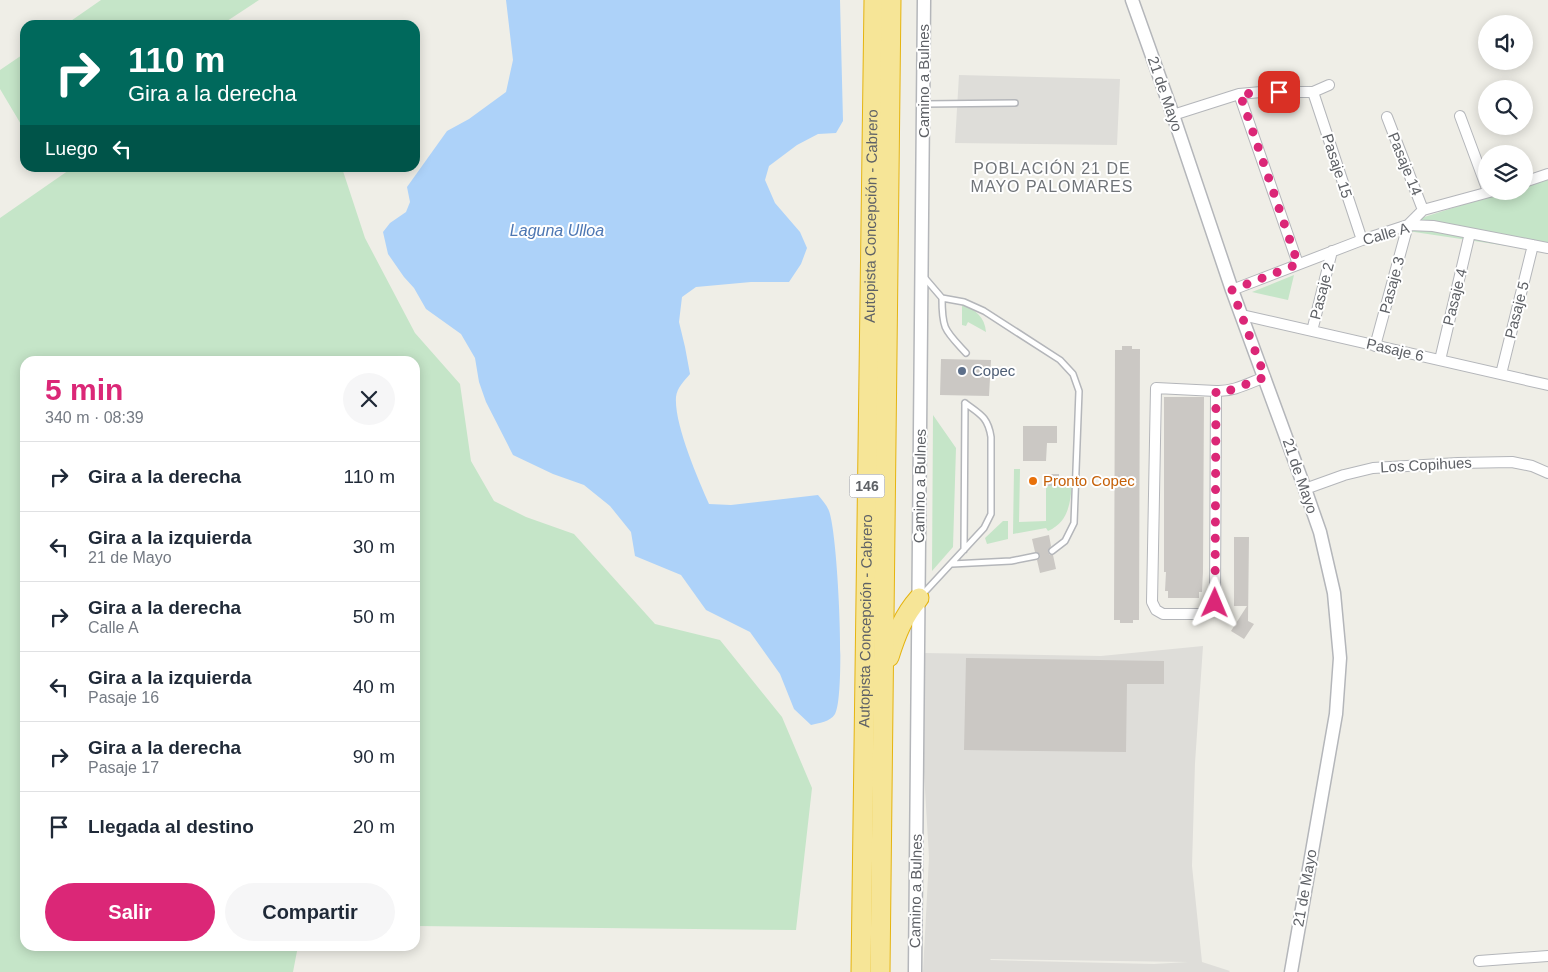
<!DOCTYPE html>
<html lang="es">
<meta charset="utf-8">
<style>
body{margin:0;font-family:Helvetica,sans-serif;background:#f6f6f7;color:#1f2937;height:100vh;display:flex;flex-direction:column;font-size:19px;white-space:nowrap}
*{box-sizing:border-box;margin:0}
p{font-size:16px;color:#747a83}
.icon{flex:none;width:28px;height:28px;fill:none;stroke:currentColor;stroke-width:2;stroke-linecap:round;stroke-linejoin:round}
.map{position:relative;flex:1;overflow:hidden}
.drawer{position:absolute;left:20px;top:356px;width:400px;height:595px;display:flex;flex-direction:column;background:#fff;border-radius:15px;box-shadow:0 2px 12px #0003}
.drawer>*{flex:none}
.guide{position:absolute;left:20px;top:20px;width:400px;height:152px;border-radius:15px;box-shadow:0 2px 12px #0003;background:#00695c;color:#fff;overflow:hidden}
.controls{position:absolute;left:1478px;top:15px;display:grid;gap:10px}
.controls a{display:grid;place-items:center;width:55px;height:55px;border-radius:50%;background:#fff;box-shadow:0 2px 12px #0003;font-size:25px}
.pin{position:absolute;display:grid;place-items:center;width:42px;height:42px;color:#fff;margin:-21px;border-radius:10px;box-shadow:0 2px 8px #0006}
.me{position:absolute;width:55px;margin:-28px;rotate:1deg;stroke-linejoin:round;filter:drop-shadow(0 0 4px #0008)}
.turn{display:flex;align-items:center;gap:18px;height:105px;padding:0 25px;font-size:22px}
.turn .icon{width:65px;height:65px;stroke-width:2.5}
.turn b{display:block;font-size:35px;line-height:42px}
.then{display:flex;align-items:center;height:48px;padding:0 25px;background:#0003;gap:10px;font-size:19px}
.round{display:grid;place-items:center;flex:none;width:52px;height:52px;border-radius:26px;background:#f6f6f7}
.overview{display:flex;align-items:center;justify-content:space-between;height:85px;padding:0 25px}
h1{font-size:30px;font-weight:800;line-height:38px;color:#db2777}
.button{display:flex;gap:10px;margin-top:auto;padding:10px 25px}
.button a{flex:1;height:58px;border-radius:30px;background:#db2777;color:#fff;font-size:20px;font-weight:800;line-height:58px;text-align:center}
.button a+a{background:#f6f6f7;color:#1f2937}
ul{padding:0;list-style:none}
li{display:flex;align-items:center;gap:15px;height:70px;padding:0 25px;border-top:1px solid #e0e1e3}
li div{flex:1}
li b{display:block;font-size:19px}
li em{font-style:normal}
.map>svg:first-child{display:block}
.industrial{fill:#deddd9;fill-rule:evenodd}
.green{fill:#c5e5c8}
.water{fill:#add2f9}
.building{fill:#cbc8c4}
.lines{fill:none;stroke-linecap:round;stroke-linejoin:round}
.service-casing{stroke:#b4b6ba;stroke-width:8}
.minor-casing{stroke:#b4b6ba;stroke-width:12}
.tertiary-casing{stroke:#b4b6ba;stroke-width:15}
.motorway-casing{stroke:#e5b410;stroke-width:21}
.service{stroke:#fff;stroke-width:5}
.minor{stroke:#fff;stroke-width:10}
.tertiary{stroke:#fff;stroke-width:12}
.motorway{stroke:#f6e597;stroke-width:19}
.route{stroke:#db2777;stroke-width:9;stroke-dasharray:0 16.2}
.service-dot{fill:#5c6f8a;stroke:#fff;stroke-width:2}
.food-dot{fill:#e8710a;stroke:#fff;stroke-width:2}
.labels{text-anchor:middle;stroke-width:4;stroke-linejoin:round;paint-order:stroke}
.shield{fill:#fff;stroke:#8e9094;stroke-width:1}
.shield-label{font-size:14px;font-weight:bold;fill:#5e6166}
.street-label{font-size:15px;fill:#5e6166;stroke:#fff}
.service-label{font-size:15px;fill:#4e5e75;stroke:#fff;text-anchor:start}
.food-label{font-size:15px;fill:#c56008;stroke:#fff;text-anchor:start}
.neighbourhood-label{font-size:16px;letter-spacing:1px;fill:#6f7378;stroke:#fff}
.water-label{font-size:16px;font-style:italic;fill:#4d77b3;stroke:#fff}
</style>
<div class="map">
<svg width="1548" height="972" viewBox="0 0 1548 972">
<rect width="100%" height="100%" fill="#efeee7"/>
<path class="industrial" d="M959,75L1120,79L1117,145L955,143Z
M1203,646L1195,763L1192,866L1202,962L1230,971L1229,972H923L929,857L923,756V653L1101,656ZM990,960L991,959L1188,962L1154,964Z"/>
<path class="green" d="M101,0H259L221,25H65Z
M25,53V131L0,89V70Z
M72,168H342L365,238L415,333L460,384L471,461L494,501L526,517L574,534L655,624L720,640L782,717L812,788L796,930L415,926V361H25V946H298L293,972H0V218Z
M1548,178V252L1401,230L1418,219L1506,191H1524V186Z
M1294,275L1288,300L1252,292Z
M962,305C975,309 985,317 986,332L968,322L966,326L962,325Z
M933,415L956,448L953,547L932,571Z
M1014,469H1020L1019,522L1046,521V486L1072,485C1070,505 1068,522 1048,531L1046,528L1013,534Z
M1003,521H1008V539L987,544L985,538Z"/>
<path class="water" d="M506,0H840L843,121L836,133L818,134L797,145L769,166L765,180L775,203L800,232L807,248L801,264L789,282H751L696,287L682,297L679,322L685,347L690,374C684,381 677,388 676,397C674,424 698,479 709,504L731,505L818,495C822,500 827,505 829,511C838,534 846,695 835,714C830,722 819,723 811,725L794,709L780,674L750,632L706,610L681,575L635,556L631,532L610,506L584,485L553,474L513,455L486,402L479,382L475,358L461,334L426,309L414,288L404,277L388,254L383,232L390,223L406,212L410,202L407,187L447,131L469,119L506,92L513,60Z"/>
<path class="building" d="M1122,346H1132V349H1140L1139,620H1133V623H1120V620H1114L1115,350H1122Z
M941,359L991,360L989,396L940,395Z
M1164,397H1204L1203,572L1202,592H1199V598H1168V591H1165L1166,572H1164Z
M1023,426H1057V443H1047L1046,461H1023Z
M1046,474H1059V486H1046Z
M1049,535L1051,546L1048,552L1050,555H1053L1056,569L1040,573L1037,560L1040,558V555L1035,552L1032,539Z
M1234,537H1249L1248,621L1254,624L1244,639L1231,631L1247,606H1234Z
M966,658L1164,661V684H1127L1126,752L964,750Z"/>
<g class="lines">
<defs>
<path id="service" d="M925,104L1015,103
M924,277L942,298L964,302L984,311L1060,360L1073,374L1079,391L1074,523L1065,541L1052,551
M942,298C942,330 945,330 966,353
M964,550L965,403
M952,564L1011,561L1036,556
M921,596L984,528L991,514V437C988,417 980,414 965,403"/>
<path id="minor" d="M1313,92L1362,240
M1239,94L1298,264
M1173,115L1239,94L1261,92H1313L1329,85
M1460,116L1486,186
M1387,117L1423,210
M1524,182L1548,174
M1408,225L1423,210L1493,191
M1232,290L1362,240L1408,225L1433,226L1548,248
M1242,315L1548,385
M1312,331L1332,251
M1375,346L1408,225
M1440,360L1470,233
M1501,374L1533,245
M1216,391L1215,603L1211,610L1204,614H1163L1156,610L1152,602L1156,388L1216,391C1233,392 1249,383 1265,377
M1305,489L1344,475L1373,468L1458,463L1512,462L1532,466L1548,473
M1479,961L1548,956"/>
<path id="tertiary" d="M1132,0L1173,115L1232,290L1305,489L1320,532L1334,593L1340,658L1336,714L1291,972
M915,972L924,0"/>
<g id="motorway">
<path d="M889,657C896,635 903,616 919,598"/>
<path id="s1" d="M861,972L874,0"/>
<path d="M880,972L891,0"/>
</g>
</defs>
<use href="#service" class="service-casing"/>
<use href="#minor" class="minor-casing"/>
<use href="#tertiary" class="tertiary-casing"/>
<use href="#motorway" class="motorway-casing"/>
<use href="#service" class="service"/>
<use href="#minor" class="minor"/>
<use href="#tertiary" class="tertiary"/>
<use href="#motorway" class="motorway"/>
</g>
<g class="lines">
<path class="route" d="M1215,603L1216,391L1231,390L1265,377L1232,290L1298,264L1240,94L1279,92"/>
</g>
<circle class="service-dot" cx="962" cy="371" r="5"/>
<circle class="food-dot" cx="1033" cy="481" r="5"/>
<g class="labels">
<rect class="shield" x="849.5" y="474.5" width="35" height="23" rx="4"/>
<g class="shield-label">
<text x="867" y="491">146</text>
</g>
<g class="street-label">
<text transform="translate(924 81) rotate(-90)" y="5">Camino a Bulnes</text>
<text transform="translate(1165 94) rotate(71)" y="5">21 de Mayo</text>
<text transform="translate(1405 164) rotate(68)" y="5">Pasaje 14</text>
<text transform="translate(1337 166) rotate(72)" y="5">Pasaje 15</text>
<text dy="5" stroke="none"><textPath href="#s1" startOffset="756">Autopista Concepción - Cabrero</textPath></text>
<text transform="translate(1386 234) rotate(-16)" y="5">Calle A</text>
<text transform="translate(1392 285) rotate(-75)" y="5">Pasaje 3</text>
<text transform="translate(1322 291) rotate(-76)" y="5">Pasaje 2</text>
<text transform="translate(1455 297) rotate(-76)" y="5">Pasaje 4</text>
<text transform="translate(1517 310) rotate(-76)" y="5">Pasaje 5</text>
<text transform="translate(1395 350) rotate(13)" y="5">Pasaje 6</text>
<text transform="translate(1426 465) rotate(-3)" y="5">Los Copihues</text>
<text transform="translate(1300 476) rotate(71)" y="5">21 de Mayo</text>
<text transform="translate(920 486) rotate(-89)" y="5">Camino a Bulnes</text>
<text dy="5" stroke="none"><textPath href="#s1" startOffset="351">Autopista Concepción - Cabrero</textPath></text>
<text transform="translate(1305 888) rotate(-80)" y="5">21 de Mayo</text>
<text transform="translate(916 891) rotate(-89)" y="5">Camino a Bulnes</text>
</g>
<g class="service-label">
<text x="972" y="376">Copec</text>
</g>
<g class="food-label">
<text x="1043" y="486">Pronto Copec</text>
</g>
<g class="neighbourhood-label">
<text x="1052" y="174">POBLACIÓN 21 DE<tspan x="1052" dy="18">MAYO PALOMARES</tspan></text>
</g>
<g class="water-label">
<text x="557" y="236">Laguna Ulloa</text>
</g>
</g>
</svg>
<div class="controls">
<a><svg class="icon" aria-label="sound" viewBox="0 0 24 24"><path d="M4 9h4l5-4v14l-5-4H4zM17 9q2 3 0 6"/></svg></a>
<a><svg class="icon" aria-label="search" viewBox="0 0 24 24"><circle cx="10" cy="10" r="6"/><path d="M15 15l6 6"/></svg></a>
<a><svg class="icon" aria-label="layers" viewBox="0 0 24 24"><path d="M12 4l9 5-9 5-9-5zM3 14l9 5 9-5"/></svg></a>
</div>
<div class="pin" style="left:1279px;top:92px;background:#d93025"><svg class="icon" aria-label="arrive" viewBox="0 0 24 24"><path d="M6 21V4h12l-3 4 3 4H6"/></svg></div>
<svg class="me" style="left:1215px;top:603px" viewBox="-20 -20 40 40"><path d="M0-17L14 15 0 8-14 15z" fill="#db2777" stroke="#fff" stroke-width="4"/></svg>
<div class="guide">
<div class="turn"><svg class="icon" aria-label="right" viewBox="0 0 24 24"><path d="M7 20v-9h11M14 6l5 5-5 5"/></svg><div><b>110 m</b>Gira a la derecha</div></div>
<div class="then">Luego<svg class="icon" aria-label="left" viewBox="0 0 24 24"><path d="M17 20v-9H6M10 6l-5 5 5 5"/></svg></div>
</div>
<section class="drawer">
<div class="overview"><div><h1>5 min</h1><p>340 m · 08:39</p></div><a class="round"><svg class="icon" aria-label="close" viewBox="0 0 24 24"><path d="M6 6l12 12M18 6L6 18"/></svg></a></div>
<ul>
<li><svg class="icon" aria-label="right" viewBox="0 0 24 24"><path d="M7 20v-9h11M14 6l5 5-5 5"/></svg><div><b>Gira a la derecha</b></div><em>110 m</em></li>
<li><svg class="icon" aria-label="left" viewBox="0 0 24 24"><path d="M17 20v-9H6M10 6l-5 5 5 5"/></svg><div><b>Gira a la izquierda</b><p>21 de Mayo</p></div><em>30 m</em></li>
<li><svg class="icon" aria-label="right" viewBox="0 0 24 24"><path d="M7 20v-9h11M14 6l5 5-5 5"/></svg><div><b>Gira a la derecha</b><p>Calle A</p></div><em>50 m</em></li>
<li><svg class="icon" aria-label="left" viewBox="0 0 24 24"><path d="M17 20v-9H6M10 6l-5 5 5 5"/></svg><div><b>Gira a la izquierda</b><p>Pasaje 16</p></div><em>40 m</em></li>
<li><svg class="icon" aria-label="right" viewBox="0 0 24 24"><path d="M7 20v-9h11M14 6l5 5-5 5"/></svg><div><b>Gira a la derecha</b><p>Pasaje 17</p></div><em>90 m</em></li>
<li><svg class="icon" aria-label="arrive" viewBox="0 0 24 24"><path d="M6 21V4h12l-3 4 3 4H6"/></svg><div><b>Llegada al destino</b></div><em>20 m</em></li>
</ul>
<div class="button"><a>Salir</a><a>Compartir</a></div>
</section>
</div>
